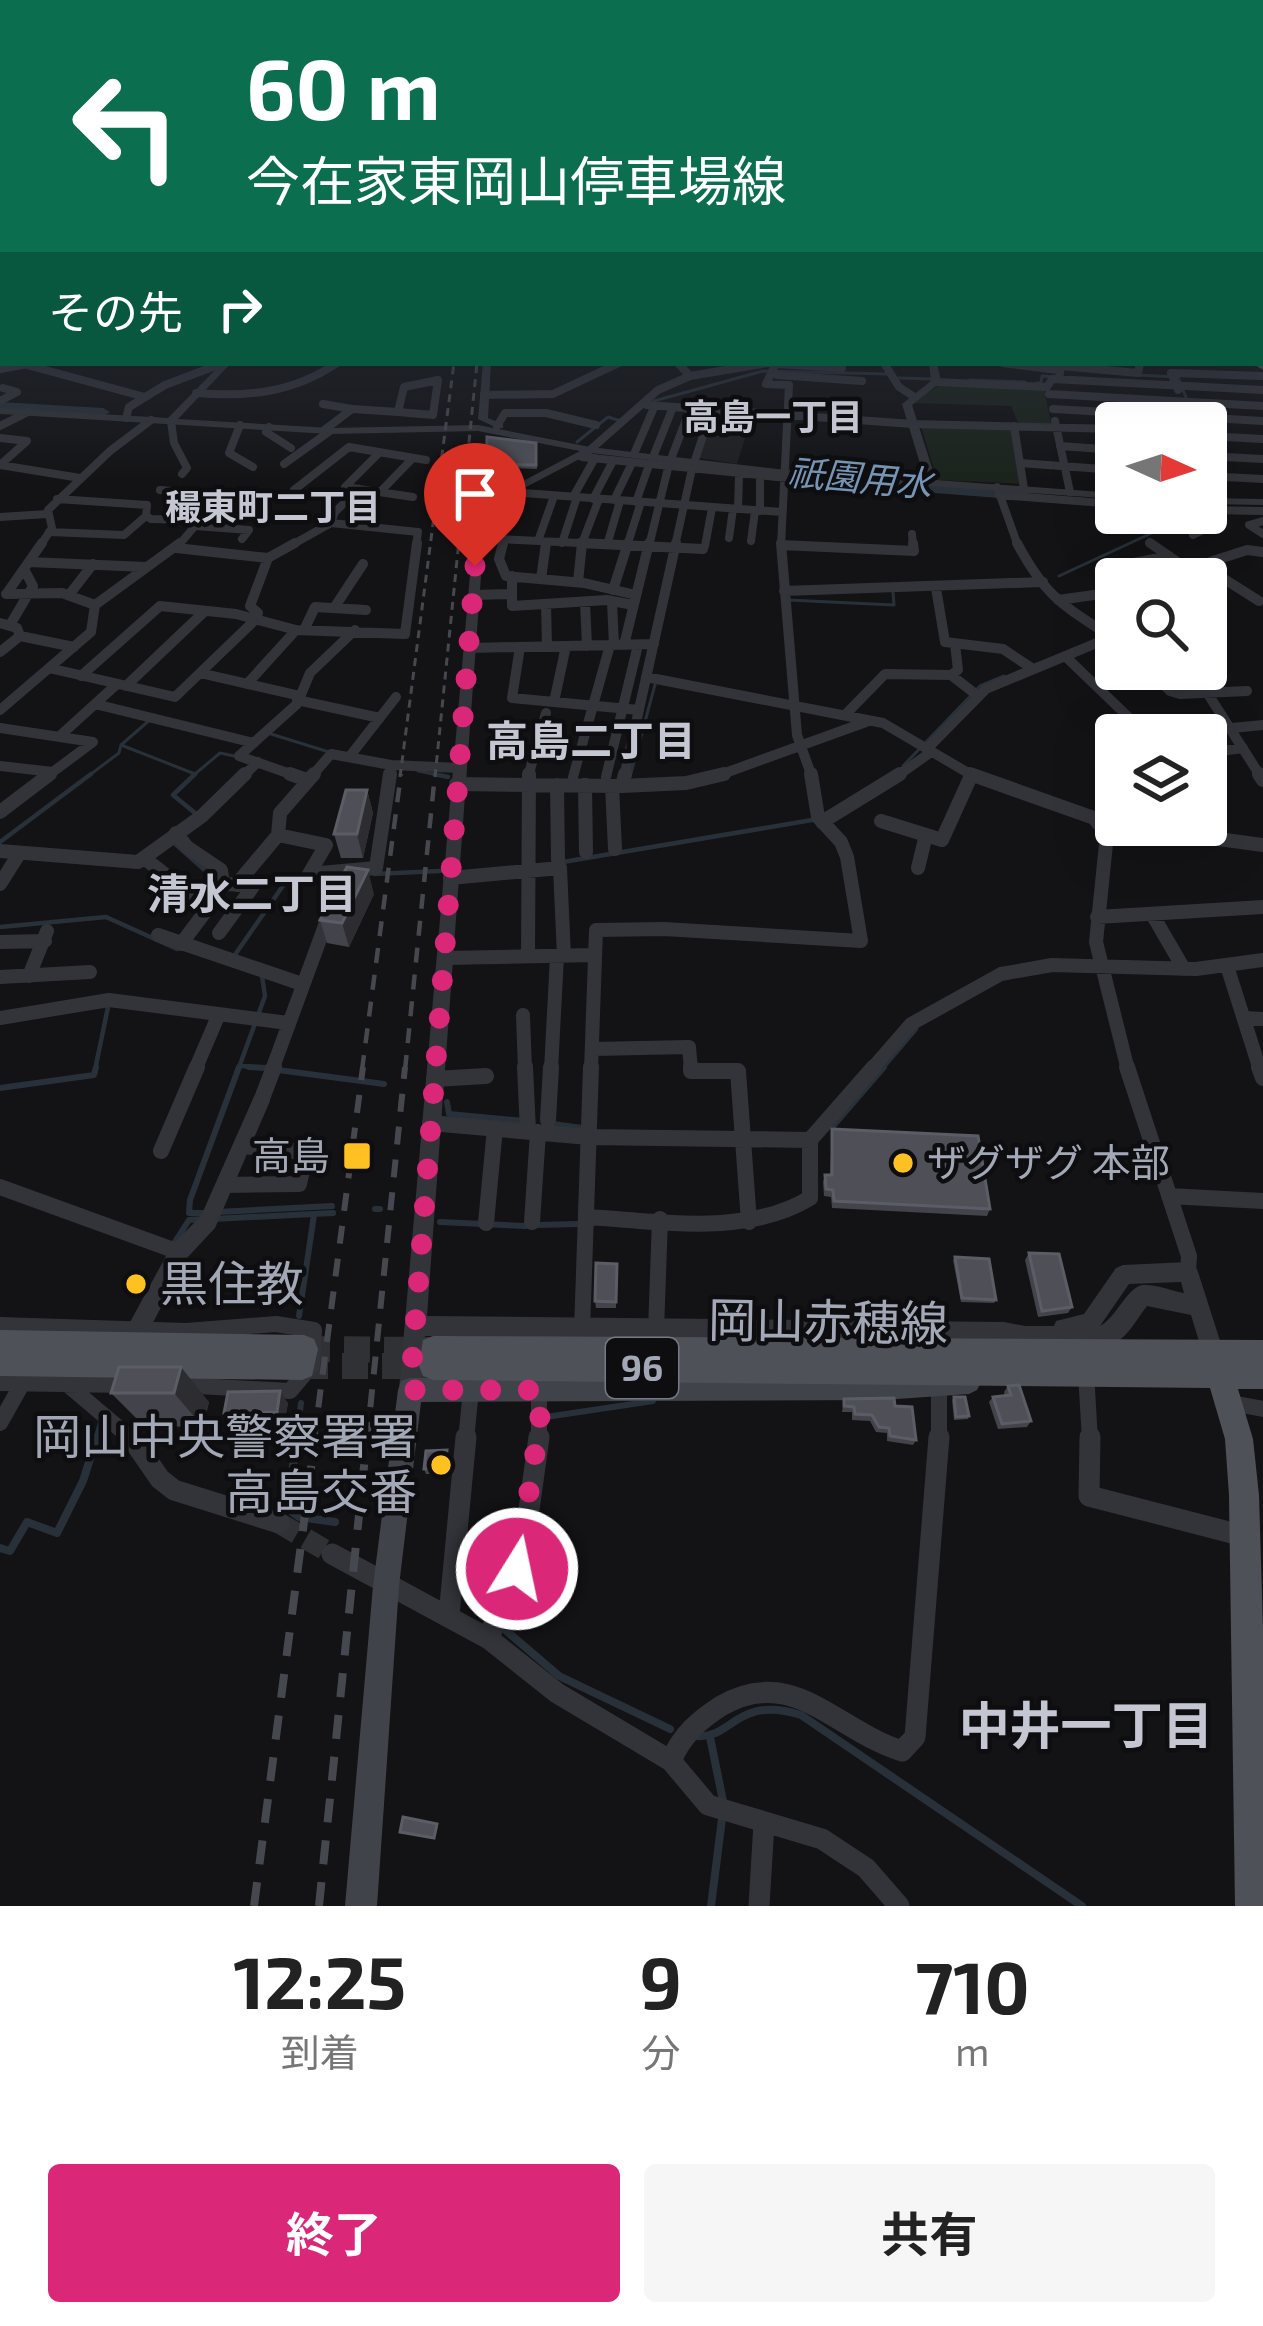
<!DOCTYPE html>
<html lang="ja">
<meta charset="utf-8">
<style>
body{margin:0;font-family:"Exo 2","Noto Sans JP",sans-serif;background:#f6f6f6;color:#222;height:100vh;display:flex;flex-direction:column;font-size:45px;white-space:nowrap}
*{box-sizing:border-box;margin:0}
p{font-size:39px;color:#767676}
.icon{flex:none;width:66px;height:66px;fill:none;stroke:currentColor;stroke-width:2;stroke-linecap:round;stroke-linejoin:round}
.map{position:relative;height:1906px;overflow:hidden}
.details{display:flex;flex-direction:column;background:#fff;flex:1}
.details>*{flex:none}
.banner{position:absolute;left:0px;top:0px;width:1263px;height:366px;box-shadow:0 12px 48px #0002;background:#0b6e4f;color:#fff;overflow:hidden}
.needle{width:78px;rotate:93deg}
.controls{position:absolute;left:1095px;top:402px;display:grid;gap:24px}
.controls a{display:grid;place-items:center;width:132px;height:132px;border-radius:12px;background:#fff;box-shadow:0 12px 48px #0002;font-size:60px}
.pin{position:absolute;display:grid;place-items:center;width:102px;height:102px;color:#fff;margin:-123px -51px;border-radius:50% 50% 50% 0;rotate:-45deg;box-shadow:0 0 12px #0007}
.pin .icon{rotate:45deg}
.me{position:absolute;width:132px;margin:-66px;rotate:10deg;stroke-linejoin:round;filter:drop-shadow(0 0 9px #0008)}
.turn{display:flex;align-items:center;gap:42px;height:252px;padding:0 48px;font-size:54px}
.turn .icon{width:156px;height:156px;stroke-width:2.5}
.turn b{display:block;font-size:84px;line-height:102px}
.then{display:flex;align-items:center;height:114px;padding:0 48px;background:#0003;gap:24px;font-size:45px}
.eta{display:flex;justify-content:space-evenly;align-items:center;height:204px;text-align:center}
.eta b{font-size:72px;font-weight:700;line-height:84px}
.action{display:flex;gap:24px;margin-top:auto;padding:24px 48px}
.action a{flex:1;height:138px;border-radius:12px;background:#db2777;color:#fff;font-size:48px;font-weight:700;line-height:138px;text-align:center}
.action a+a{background:#f6f6f6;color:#222}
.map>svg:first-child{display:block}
.built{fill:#1f1f22}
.green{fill:#1b231c}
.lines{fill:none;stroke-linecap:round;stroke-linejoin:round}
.stream-far3{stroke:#28313a;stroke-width:3}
.stream-far2{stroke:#28313a;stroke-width:4.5}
.stream-far1{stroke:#28313a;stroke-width:6}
.stream{stroke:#28313a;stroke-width:8}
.river{fill:#28313a;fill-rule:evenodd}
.minor-tunnel{stroke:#303135;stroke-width:21;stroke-dasharray:21 10;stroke-linecap:butt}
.primary-tunnel{stroke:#303135;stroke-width:26;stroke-dasharray:26 14;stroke-linecap:butt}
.minor-far4{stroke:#33343a;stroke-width:8}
.minor-far3{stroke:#33343a;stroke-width:10}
.minor-far2{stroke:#33343a;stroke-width:14}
.minor-far1{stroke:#33343a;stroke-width:16}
.minor{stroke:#33343a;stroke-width:21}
.tertiary{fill:#33343a;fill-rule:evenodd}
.secondary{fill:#41434a;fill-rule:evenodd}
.primary{fill:#4f5159;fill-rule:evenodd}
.rail-far3{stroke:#46484f;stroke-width:3;stroke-dasharray:8 6;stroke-linecap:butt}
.rail-far2{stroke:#46484f;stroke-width:4.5;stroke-dasharray:15 12;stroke-linecap:butt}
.rail-far1{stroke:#46484f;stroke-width:6;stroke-dasharray:18 15;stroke-linecap:butt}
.rail{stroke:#46484f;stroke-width:8;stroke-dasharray:24 18;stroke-linecap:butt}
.wall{fill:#43444b}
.shaded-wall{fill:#2c2c31}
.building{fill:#4e4f57;stroke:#5b5d66;stroke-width:3}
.route{stroke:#db2777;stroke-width:21;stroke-dasharray:0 37.8}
.poi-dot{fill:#ffc021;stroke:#0e0e10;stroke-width:4.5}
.labels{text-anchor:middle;stroke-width:9;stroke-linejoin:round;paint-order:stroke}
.far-neighbourhood-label{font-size:36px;font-weight:bold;fill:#c4c7d2;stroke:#0e0e10}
.far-water-label{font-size:36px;font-style:italic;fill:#7695b5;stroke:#0e0e10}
.shield{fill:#0e0e10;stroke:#767a85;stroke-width:3}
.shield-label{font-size:36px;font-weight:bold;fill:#a3a8b7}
.poi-label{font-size:39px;fill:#a3a8b7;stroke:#0e0e10;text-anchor:end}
.neighbourhood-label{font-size:42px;font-weight:bold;fill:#c4c7d2;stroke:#0e0e10}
.near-poi-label{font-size:48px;fill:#a3a8b7;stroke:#0e0e10;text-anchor:start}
.near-street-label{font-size:48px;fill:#a3a8b7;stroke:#0e0e10}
.near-neighbourhood-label{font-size:51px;font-weight:bold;fill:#c4c7d2;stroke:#0e0e10}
</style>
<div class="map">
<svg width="1263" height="1906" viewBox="0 0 1263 1906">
<rect width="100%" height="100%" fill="#131315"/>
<path class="built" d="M710,425L748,428L737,464L699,458Z"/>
<path class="green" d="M940,385L1044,388L1051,424L1018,423L1011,406L910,403Z
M921,426L1012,428L1021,484L937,480Z"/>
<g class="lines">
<path class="stream-far3" d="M1136,375L1178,377L1196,423
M899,378L931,379
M970,380L1025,382
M1036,383H1041L1042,376L1055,377
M654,401L763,371L888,374
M577,442L608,417L621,421
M1059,576L1195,513
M788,600L894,605L893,592
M152,718L121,745L195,774L192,777
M271,734L329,752
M903,766L980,686L1004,676
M418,771L448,777
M195,774L220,753L234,756
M87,777L119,753L121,745
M630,777L656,681"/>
<path class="stream-far2" d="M195,774L173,795L195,813
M434,774L448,777
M172,841L208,873L219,876
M0,842L91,774
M563,862L818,819
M374,874L440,871
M254,880L345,879
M0,927L106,917L177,949
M232,959L287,880
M242,1066L266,1068
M95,1070L108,1007
M238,1070L265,996L262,976
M881,1070L916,1029"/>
<path class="stream-far1" d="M249,1067L266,1068
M278,1070L384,1084
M0,1088L94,1075L96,1067
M447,1102L449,1114L524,1121
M553,1124L582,1128
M834,1125L884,1067
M375,1209H380
M218,1212L332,1206
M207,1213H189L190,1200L239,1067
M213,1219L333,1213
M440,1222L525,1226
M537,1225L579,1224
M173,1245L189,1220L202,1219
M299,1316L314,1215
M546,1417L653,1401
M96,1440L102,1419
M296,1440L301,1403"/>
<path class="stream" d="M297,1437L287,1508L299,1517L335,1522
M0,1548L10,1551L27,1522L57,1533L83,1481L97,1437
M502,1627L559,1676L670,1729
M697,1736C733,1739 735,1695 801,1715L1082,1906
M710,1737L723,1801
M711,1906L722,1819"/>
<path class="river" d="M0,402L103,408L110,412L103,416L0,410Z
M837,477L1024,490L1032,495L1024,500L832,485L829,482Z"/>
<path class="minor-tunnel" d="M279,1523L332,1554"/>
<path class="primary-tunnel" d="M304,1349L429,1350
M302,1366H426"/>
<path class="minor-far4" d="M678,363L690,376
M776,363L766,384L789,385L781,546
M884,363L899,387L913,396
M1003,363L1058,370
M776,364L842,368L841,363
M27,365L145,397
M0,369L33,363
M777,375L862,381
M1059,379L1061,366L1138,373L1140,363
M438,380L433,415L398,412L404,387Z
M936,382L1047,387L1052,379L1263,390
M1178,390L1171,373L1262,376
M196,393C248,397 293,393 337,363
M1049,394L1263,406
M484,395L553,394L619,363
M0,401L17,392L3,388
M323,404L352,409
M647,405L913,424L1116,429
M1053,409L1263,421
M126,418L129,407L165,385L223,363
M171,421L174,443L187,468L182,474
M1055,421L1070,492
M240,425L229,453L253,467
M0,426L28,412
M497,426L505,413H546L596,425
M1014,426L1024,489
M269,427L266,432L291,448
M323,431L352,409L398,412
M1206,436L1263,439
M0,438L27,441L0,465
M1060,446L1116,450
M590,450L658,390L690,376L768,363
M379,453L345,487L413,497
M634,454L655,405
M1206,456L1263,459
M582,457L866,486
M653,457L673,407
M671,459L689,412
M1020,463L1116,470
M284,464L330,431
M0,465L80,478
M1206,476L1263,479
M760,478V511
M997,487L1018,546
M160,490L211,494L191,520
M294,490L349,447L426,460
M380,492L413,458
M510,492L782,512
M999,495L1116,504
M573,497L595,458
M57,499L147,505L146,516L151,519L191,520L195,526L178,546
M593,499L613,461
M614,500L632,463
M636,502L649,465
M738,509L739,476
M1206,510L1263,511
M0,517L47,514
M1263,521L1249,525L1263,534
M331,523L418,532L416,546
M195,526L249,530L242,539
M49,532L124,535L146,516
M912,534L913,546
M1193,535L1211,526L1210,505
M478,538L641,546
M729,538L733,509
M538,541L554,496
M751,541L755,511
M562,543L577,497
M1150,543L1154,546
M607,545L620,501
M781,545L803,546
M40,546L52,528L48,510L110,451L151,420
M290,546L331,523L335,512L359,489
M502,546L504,539
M581,546L599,499
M627,546L641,502
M649,546L668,468
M675,546L692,469L712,409
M705,546L712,508"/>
<path class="minor-far3" d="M503,543L499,559L506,576L584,583L636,595
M580,543L703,549
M781,543L797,735L812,777
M1017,543C1048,601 1065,606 1116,640
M1150,543L1202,579
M781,545L914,551L913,543
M176,548L268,558
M29,562L146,567
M512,576V606L607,600L633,605
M1221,577L1259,601
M541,579L546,543
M1149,579L1129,564L1169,556
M578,582L582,543
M936,588L945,642L1003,649L1033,669
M613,590L628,543
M784,591L1043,582
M1206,591L1221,581L1210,562L1247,550L1263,552
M7,593L42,543
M6,594L62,593L95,605
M69,595L93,564
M473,595L512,594
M1058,600L1116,592
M585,602L587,646
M612,602L614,645
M546,604L547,646
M95,605L180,543
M334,608L363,564
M0,623L17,628L20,636L74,647
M10,625L33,586L24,569
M304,630L315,607L366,610
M624,645L649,543
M520,647L512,698L639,710
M469,648L654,644
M0,652L20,636
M1065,656L1147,735
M49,668L175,697L256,619L258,613L250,606L268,558L295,543
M1149,669L1170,691L1180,694L1247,691
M200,673L296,695
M951,675L958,670L955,644
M81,676L160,606L236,614L296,630L405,634L417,543
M646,677L883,723L975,777
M247,684L296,630
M126,686L205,611
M1208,694L1261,777
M297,700L380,718
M554,702L566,646
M95,704L254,743
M0,710L91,632L95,605
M845,715L885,674L951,675L978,696
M0,728L93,742L46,777
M1232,728L1263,725
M62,734L117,684
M927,749L986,689L1116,635
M1206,753L1243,748
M350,756L396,697
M0,766L53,772
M242,777L258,762
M299,777L239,756L297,704L310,673L355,630
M311,777L331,754L391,765L460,768
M389,777L391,765
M528,777L546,713
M573,777L610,645
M606,777L638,645
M624,777L676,543
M714,777L866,722
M896,777L931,752"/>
<path class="minor-far2" d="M290,774L307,780
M970,774L1094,818L1107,834L1096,942L1128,1070
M1259,774L1263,780
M456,784L622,786L625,774
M557,785L558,860
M585,785L586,852
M612,786L615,849
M622,786L686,783L724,774
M0,812L50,774
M881,821L942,840L971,776
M822,822L900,774
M1099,824L1116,810
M176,833L187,847L221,870L223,884L254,885L219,933
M1107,834L1174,833L1263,845
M278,835L326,845L309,874L376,868L390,774
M0,851L138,862L202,816L245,774
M144,858L208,908L181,944
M918,868L926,835
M450,878L560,868L564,956
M0,884L19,854
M236,885L278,835L280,813L314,774
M1152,914L1184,969
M1097,917L1263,907
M158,935L302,984
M0,942L45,941
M528,956L529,774
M445,958L594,955
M1227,966L1260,1070
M29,976L47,931
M0,977L90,972
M523,1015L525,1070
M0,1018L109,1000L288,1023
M1244,1018L1263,1019
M593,1049L689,1047L691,1070
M195,1070L219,1014
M272,1070L330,912
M551,1070L557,956
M591,1070L596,930L664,929L861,941L847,857L841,842L818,817L811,774
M871,1070L911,1024L1001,974L1052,965L1196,969L1263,960"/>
<path class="minor-far1" d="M525,1067L528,1131
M691,1067V1071H738L749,1222
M1127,1067L1189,1256L1188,1272
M1259,1067L1263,1078
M434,1079L486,1076
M261,1101L274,1067
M548,1120L551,1067
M430,1123L589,1137L810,1140L874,1067
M161,1151L197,1067
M225,1185L299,1184L306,1152L242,1146
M0,1187L179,1252
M1169,1196L1263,1201
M587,1217C659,1221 746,1237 810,1198V1140
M532,1222L538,1132
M486,1223L495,1128
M0,1325L186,1331L276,1324L314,1330L312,1365L290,1391L180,1385
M582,1331L591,1067
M656,1331L660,1219
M1086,1373L1090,1440
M0,1383L128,1385
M68,1385L133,1440
M539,1390V1440
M1231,1403L1263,1409
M0,1423L22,1384
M466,1440L471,1390
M939,1440V1382"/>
<path class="minor" d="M131,1437L160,1479L174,1490L279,1523
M1090,1437L1089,1496L1244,1536
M332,1554L489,1639L557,1693L671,1761L708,1805L822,1839L866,1868L899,1906
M449,1616L466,1437
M489,1639L528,1517L539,1437
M671,1761C681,1736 699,1720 721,1706C793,1664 835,1730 902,1751L915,1737L939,1437
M759,1906L764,1823"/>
<path class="tertiary" d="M0,217H3V221H0Z
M1260,248H1263V252H1260Z
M0,363H16L0,369Z
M222,363H231L178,419L330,428L478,425L590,447L786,470L925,480L902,404L931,381L929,363H937L941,382L912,405L936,480L1116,493V499L786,476L591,453L486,508L427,1316L1004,1322L1025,1326H1054L1056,1321L1084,1314L1116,1268L1123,1265L1188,1262L1195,1265L1198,1272L1224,1353L1221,1361L1213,1364L1205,1361L1191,1315L1147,1306C1137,1319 1128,1336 1114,1344C1095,1354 1025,1348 1004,1342L425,1336L421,1390L418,1398L410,1401L402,1398L399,1390L476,506L580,451L478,431L330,434L0,414V408L168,418ZM1181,1282L1184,1293C1172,1291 1156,1284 1143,1285C1128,1286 1116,1318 1100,1326L1129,1284Z
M483,363H491L488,418L503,424V428H497L478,419Z
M1206,498L1263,499V505L1206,504Z
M261,1093L268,1096L270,1101L215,1228L186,1259L145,1338L137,1341L129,1338L126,1331L129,1324L172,1245L201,1216L252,1101L254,1096Z"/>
<path class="secondary" d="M969,1370L977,1374L981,1382L977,1390L969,1394L883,1400L421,1402L399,1586L377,1906H345L373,1586L398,1390L401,1381L410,1378L883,1376Z"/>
<path class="primary" d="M1260,360L1263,361V370L1252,363H1260Z
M0,1330L304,1335L314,1339L318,1349L312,1376L302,1380L0,1376Z
M433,1336L1263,1340V1389H1238L1253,1439L1259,1495L1263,1630V1906H1235L1229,1495L1225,1439L1210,1388L433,1380L423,1376L419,1366L423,1340Z"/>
<path class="rail-far3" d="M400,777L454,363
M435,777L477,363"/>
<path class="rail-far2" d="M362,1070L401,774
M405,1070L435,774"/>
<path class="rail-far1" d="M314,1440L363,1067
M367,1440L405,1067"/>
<path class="rail" d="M254,1906L315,1437
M319,1906L367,1437"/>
</g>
<path class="wall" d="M487,437L536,443L537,469L486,467Z
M367,790L373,813L363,858H341L334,834Z
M374,894L349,947L327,943L320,920Z
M832,1129L990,1209L987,1216L832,1208L831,1197L824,1196L823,1182L825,1175H830Z
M1029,1253L1072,1307L1068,1313L1038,1317L1025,1260Z
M955,1257L996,1300L994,1303L961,1302L953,1260Z
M617,1264L616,1308H596L595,1301Z
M119,1367L209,1402L203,1427L144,1426L111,1393Z
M1008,1386L1031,1421L1027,1427L998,1429L989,1402L993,1397L1005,1396L1004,1392Z
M954,1397L969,1416L968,1419L954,1420L952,1400Z
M844,1399L895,1406L916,1440L913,1445L887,1441V1433L876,1432L870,1421L852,1420V1412H842Z
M288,1403L284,1423L233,1424L224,1413Z
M449,1455L447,1474H426L424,1469Z"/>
<path class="shaded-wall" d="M367,790L373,813L363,858L357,834Z
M368,870L374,894L349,947L342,923Z
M181,1367L209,1402L203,1427L174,1393Z
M280,1391L288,1403L284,1423L277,1412Z"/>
<path class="building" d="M487,437L536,443V465L486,464Z
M346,790H367L357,834H334Z
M347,867L368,870L342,923L320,920Z
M832,1129L978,1136L990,1209L834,1201L833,1190L826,1189L825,1175H832Z
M1029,1253L1059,1254L1072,1307L1042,1311Z
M955,1257L989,1259L996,1300L962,1298Z
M596,1263L617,1264L616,1302L595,1301Z
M119,1367H181L174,1393H111Z
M1019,1385L1031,1421L1002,1424L993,1397L1011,1395L1008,1386Z
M280,1391L277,1412L224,1413L228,1392Z
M954,1397H965L969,1416L956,1417Z
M894,1398L895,1406L912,1407L916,1440L890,1436L889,1428L879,1427L872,1415L855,1414L854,1407L844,1406V1399Z
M447,1450L445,1468L424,1469L426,1451Z
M403,1817L437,1824L434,1838L400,1832Z"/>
<linearGradient id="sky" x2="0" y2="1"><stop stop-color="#0a0a0c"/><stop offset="0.45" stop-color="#333946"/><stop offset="1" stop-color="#333946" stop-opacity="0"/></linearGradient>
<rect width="1263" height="484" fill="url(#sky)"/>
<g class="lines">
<path class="route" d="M475,566L410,1390H539L540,1421L517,1569"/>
</g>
<g class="poi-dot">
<rect x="342" y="1141" width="30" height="30" rx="6"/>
<circle cx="903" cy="1163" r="12"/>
<circle cx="136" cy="1284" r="12"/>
<circle cx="441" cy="1465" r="12"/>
</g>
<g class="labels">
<g class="far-neighbourhood-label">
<text x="773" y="430">高島一丁目</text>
<text x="273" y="520">穝東町二丁目</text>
</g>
<g class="far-water-label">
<text transform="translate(860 478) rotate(5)" y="13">祇園用水</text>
</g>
<rect class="shield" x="606" y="1338" width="72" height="60" rx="9"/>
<g class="shield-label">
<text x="642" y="1381">96</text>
</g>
<g class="poi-label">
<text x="330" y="1170">高島</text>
<text x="927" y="1177" text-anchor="start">ザグザグ 本部</text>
</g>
<g class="neighbourhood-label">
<text x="591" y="756">高島二丁目</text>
<text x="252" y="909">清水二丁目</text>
</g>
<g class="near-poi-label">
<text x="160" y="1301">黒住教</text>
<text x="417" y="1454" text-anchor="end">岡山中央警察署署<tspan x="417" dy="55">高島交番</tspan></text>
</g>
<g class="near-street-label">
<text transform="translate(828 1322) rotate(1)" y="17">岡山赤穂線</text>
</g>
<g class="near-neighbourhood-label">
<text x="1086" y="1744">中井一丁目</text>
</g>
</g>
</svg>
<div class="controls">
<a><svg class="needle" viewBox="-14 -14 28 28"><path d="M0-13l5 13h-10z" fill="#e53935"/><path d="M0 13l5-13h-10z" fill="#767676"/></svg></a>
<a><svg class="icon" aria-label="search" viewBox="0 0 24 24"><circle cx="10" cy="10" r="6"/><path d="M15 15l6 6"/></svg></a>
<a><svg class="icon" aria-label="layers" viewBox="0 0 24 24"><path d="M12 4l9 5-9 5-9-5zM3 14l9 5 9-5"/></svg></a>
</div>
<div class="pin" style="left:475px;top:566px;background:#d93025"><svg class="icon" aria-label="arrive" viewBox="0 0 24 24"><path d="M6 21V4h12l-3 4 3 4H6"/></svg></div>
<svg class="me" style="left:517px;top:1569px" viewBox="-20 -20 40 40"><circle r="17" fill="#db2777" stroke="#fff" stroke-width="3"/><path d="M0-11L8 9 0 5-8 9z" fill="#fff"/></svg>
<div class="banner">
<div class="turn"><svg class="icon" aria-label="left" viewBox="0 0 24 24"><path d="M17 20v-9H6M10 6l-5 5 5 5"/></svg><div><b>60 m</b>今在家東岡山停車場線</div></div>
<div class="then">その先<svg class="icon" aria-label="right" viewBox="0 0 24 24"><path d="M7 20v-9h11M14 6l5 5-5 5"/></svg></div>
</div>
</div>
<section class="details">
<div class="eta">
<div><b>12:25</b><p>到着</p></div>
<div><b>9</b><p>分</p></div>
<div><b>710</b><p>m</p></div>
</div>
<div class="action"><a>終了</a><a>共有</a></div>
</section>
